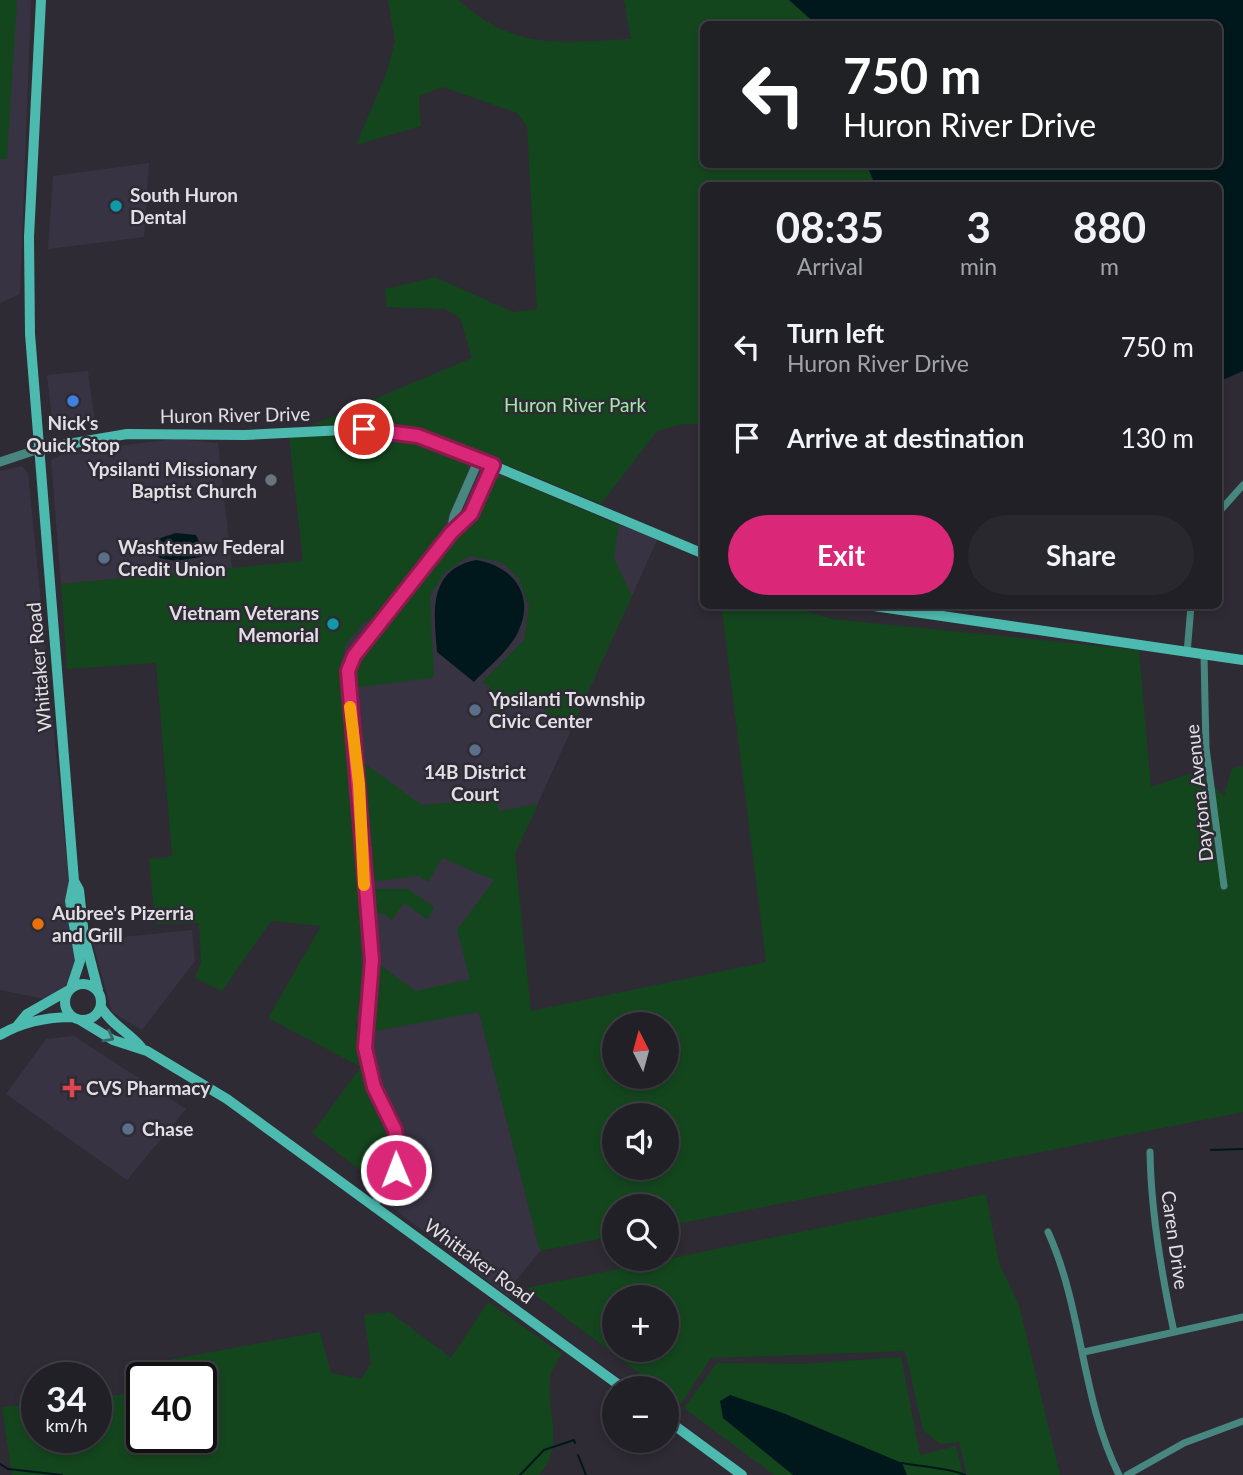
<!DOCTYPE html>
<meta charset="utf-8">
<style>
body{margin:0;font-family:Lato,sans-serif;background:#2a282f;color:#f1f3f6;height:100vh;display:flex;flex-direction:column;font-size:26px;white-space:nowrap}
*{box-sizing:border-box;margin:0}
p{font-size:23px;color:#a2a3a7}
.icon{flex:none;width:38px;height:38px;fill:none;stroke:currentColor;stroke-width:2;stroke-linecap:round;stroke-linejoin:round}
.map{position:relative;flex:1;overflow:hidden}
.details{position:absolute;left:700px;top:182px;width:522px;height:427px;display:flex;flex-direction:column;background:#222027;border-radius:10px;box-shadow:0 4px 10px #0003,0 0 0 2px #3f3e44}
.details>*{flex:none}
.hud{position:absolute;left:700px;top:21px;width:522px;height:147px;border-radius:10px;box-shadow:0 4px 10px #0003,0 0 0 2px #3f3e44;background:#202124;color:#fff;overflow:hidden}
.needle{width:46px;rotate:354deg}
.tools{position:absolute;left:602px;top:1012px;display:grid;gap:14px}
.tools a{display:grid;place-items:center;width:77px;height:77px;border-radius:50%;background:#222027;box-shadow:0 4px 10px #0003,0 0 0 2px #3f3e44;font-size:35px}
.speed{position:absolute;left:21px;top:1362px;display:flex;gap:14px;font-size:35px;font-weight:700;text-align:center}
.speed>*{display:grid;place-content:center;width:91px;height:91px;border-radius:50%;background:#222027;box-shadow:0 4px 10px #0003,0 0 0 2px #3f3e44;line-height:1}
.speed small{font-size:18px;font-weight:400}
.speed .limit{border:4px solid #111;border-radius:10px;background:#fff;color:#111}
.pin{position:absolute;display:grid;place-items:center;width:60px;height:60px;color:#fff;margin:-30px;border:4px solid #fff;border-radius:50%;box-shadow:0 2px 7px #0007}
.me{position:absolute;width:77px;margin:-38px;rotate:359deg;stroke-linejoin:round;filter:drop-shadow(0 0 5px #0008)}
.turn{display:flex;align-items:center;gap:24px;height:147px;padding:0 28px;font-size:32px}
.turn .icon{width:91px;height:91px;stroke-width:2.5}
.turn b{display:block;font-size:49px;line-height:60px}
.eta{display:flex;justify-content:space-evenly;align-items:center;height:119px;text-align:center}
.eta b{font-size:42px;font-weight:700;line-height:49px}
.button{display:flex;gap:14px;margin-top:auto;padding:14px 28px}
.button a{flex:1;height:80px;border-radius:42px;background:#db2777;color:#fff;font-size:28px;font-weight:700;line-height:80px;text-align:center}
.button a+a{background:#2a282f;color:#f1f3f6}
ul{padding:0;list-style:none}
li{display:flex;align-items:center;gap:21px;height:91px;padding:0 28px}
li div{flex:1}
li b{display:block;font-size:26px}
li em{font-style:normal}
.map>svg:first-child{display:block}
.built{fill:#383342}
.green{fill:#14461e;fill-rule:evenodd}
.water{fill:#00181b}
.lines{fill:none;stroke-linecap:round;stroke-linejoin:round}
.stream{stroke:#00181b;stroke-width:2}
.minor{stroke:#478780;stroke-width:7}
.tertiary{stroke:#478780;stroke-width:9}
.secondary{stroke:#4dbaaf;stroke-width:10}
.oneway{stroke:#3a6465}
.route-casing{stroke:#8e194d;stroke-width:18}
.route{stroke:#db2777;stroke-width:12}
.slow{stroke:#f59e0b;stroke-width:12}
.culture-dot{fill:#0f9aa8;stroke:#2e2b34;stroke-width:2.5}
.shop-dot{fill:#3f7fe0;stroke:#2e2b34;stroke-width:2.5}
.worship-dot{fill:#6b7280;stroke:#2e2b34;stroke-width:2.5}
.service-dot{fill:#5c6f8a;stroke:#2e2b34;stroke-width:2.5}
.food-dot{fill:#e8710a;stroke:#2e2b34;stroke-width:2.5}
.health-dot{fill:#e0444e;stroke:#2e2b34;stroke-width:2.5}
.labels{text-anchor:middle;stroke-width:5;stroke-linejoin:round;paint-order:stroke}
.poi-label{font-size:19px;font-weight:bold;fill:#e1dfe5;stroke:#2e2b34;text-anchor:start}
.park-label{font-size:19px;fill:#9feaa8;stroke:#2e2b34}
.street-label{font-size:19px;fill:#e1dfe5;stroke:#2e2b34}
</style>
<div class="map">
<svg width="1243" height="1475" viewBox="0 0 1243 1475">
<rect width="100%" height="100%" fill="#2e2b34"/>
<path class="built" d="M0,0H31L20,294L0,303Z
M149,163L144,237L48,249L53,176Z
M88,371L95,423L53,428L47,375Z
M377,433L428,443L613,523L658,538L515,854L458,930L540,1251L515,1282L509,1297L384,1201L403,1169L404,1142L375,1073L369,1032L358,1034L289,435Z
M175,439L218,443L232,568L61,584L51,460L66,452Z
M22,466L28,473L77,964L70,981L55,996L44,999L0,990V471Z
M192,930L195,961L142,1030L112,1012L92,940Z
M74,1036L186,1109L127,1180L6,1094L46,1039Z"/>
<path class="green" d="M0,0H17L7,159H0Z
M388,0H458C517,52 558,42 631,39L624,0H789L816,24H704V164L867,165L875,185L704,186L703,425L684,424L657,431L601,504L437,436L387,425H312L472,358L460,318L445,309L387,307L385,289L435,277L513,312L537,309L527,126L517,113L443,87L419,96L421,126L356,145L386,74L395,41Z
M365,433L420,443L467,463L468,471L441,533L374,620L365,621L346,644L340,669L349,743L363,982L356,1023L361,1067L369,1096L387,1132L389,1152L377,1183L312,1133L361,1067L268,1018L321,926L271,921L222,991L195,978L201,962L199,923L155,924L149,859L172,856L156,663L67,669L61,584L303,561L289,435Z
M506,477L619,525L614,558L632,596L570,731L538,705L494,711L489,686L482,682L524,640L529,606L519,579L503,563L470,556L445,572L430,596L434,675L432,678L358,687L352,683L355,663L457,535L477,515L493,479Z
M724,606H788L832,619L1139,650L1151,787L1198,771L1224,796L1232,768L1243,766V1112L667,1226V1206H614V1236L540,1251L479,1012L375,1031L379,989L378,963L415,991L470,979L457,930L494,880L442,858L428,882L419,876L376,881L370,875L362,765L364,763L422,805L497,798L499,811L538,804L515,854L531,1011L766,962L722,611ZM614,1024H667V1076H614ZM614,1115H667V1167H614Z
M376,889H408L434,907L428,920L404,903L392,920L384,914L372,913L370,895Z
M986,1194L999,1263L1019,1305L1060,1475H967L959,1442L940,1444L923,1430L905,1351L711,1358L681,1404L667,1393V1388H659L526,1288ZM614,1297H667V1349H614Z
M488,1302L562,1354C558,1361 550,1371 550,1379C546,1414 566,1444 539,1475H12L2,1407L37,1404V1437H96V1397L142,1393V1437H201V1377H151L152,1363L320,1332L331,1373L361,1379L371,1364L364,1315L390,1312L451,1358Z
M901,1357L920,1455L956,1446L963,1475H774L684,1408L717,1363L803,1364Z"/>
<path class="water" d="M789,0H1243V371L1218,382V186L875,185L867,165L1218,164V24H816Z
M176,533L196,535L202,547L201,557L175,561L159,558L154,540Z
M476,560C513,566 536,595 518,632C509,651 488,667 474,682L437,652C434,613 427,570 476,560Z
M730,1395L783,1413L902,1463L907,1475H793L723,1418L720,1401Z"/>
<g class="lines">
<path class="stream" d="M1211,1150L1243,1149
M578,1455L586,1475
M902,1463C918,1466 954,1469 965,1475
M0,1464L8,1469L62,1475
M520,1475L544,1450L574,1440L575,1443"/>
<path class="minor" d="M1218,513L1243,485
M1187,653L1191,606
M1204,655L1206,748L1224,886
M1150,1152C1151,1213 1161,1272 1174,1332
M1048,1232C1083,1309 1081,1399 1119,1475
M1084,1352L1243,1317
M1127,1475L1184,1443L1243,1421"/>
<path class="tertiary" d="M0,462L39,449
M451,532L454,516L479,459
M373,1206L393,1178L399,1160L395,1130L374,1087L365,1048L372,960L348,671L354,656L451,532L471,514L493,465"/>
<path class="secondary" d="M41,0L29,237L30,334L74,881L70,901L80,961L71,988
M39,449L127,434L245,435L364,429L392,432L444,445L704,554
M874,606L1243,660
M74,881L79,890L84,936L98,990
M65 1002a18 18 0 1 1 36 0a18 18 0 1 1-36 0Z
M101,1007C111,1024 128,1032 141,1047
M80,1020L113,1040L147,1051L227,1099L623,1388
M18,1025L27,1014L69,990
M0,1035C22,1022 48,1017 73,1017
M667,1420L742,1475"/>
</g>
<defs><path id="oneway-chevron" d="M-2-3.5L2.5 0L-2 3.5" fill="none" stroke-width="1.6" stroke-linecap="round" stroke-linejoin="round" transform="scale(1.75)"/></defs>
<use class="oneway" href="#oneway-chevron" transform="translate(109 1037) rotate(28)"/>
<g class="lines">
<defs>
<path id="route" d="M364,429L418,436L493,465L471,514L451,533L354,656L348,671L372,960L365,1048L374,1087L395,1130L399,1160L396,1170"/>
</defs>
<use href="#route" class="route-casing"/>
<use href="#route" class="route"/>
<path class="slow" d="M350,707L359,784L364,885"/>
</g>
<g class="culture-dot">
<circle cx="116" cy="206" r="7"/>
<circle cx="333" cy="624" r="7"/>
</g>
<circle class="shop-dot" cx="73" cy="401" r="7"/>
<circle class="worship-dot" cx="271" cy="480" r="7"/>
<g class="service-dot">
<circle cx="104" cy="558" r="7"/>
<circle cx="475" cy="710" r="7"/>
<circle cx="475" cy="750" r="7"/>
<circle cx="128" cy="1129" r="7"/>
</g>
<circle class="food-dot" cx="38" cy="924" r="7"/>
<path class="health-dot" d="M68.5 1077.5h7v7h7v7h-7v7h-7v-7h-7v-7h7z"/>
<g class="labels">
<g class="poi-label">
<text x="130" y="202">South Huron<tspan x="130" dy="22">Dental</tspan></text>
<text x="73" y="430" text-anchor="middle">Nick's<tspan x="73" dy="22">Quick Stop</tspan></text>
<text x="257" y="476" text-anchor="end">Ypsilanti Missionary<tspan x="257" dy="22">Baptist Church</tspan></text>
<text x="118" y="554">Washtenaw Federal<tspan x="118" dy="22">Credit Union</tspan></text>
<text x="319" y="620" text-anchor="end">Vietnam Veterans<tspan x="319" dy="22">Memorial</tspan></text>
<text x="489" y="706">Ypsilanti Township<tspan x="489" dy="22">Civic Center</tspan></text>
<text x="475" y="779" text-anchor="middle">14B District<tspan x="475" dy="22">Court</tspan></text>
<text x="52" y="920">Aubree's Pizerria<tspan x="52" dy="22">and Grill</tspan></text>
<text x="86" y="1095">CVS Pharmacy</text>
<text x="142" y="1136">Chase</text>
</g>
<g class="park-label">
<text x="575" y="412">Huron River Park</text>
</g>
<g class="street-label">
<text transform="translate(235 415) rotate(-1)" y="7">Huron River Drive</text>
<text transform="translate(39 667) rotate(-95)" y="7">Whittaker Road</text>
<text transform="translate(1199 793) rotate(-96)" y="7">Daytona Avenue</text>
<text transform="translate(1175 1240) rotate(82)" y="7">Caren Drive</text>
<text transform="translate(479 1261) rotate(36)" y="7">Whittaker Road</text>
</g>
</g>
</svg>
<div class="tools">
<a><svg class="needle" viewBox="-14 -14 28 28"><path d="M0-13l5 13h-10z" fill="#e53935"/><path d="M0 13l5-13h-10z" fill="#a2a3a7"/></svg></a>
<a><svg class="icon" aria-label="sound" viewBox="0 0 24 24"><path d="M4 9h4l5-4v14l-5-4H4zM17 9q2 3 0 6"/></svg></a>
<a><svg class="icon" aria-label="search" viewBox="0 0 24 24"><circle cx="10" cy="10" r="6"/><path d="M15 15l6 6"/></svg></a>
<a>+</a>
<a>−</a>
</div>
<div class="speed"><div>34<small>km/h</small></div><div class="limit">40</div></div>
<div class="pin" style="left:364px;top:429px;background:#d93025"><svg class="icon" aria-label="arrive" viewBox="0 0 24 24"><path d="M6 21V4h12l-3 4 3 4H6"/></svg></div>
<svg class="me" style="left:396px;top:1170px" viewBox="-20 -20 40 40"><circle r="17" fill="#db2777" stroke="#fff" stroke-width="3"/><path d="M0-11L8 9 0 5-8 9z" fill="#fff"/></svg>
<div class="hud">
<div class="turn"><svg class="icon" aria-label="left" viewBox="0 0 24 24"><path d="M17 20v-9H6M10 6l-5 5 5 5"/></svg><div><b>750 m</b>Huron River Drive</div></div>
</div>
<section class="details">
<div class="eta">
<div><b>08:35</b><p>Arrival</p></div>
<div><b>3</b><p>min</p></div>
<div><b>880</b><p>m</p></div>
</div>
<ul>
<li><svg class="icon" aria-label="left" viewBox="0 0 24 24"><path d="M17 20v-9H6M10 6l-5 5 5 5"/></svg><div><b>Turn left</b><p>Huron River Drive</p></div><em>750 m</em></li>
<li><svg class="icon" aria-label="arrive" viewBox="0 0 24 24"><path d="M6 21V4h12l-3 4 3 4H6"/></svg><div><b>Arrive at destination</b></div><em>130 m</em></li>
</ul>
<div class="button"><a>Exit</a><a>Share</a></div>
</section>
</div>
